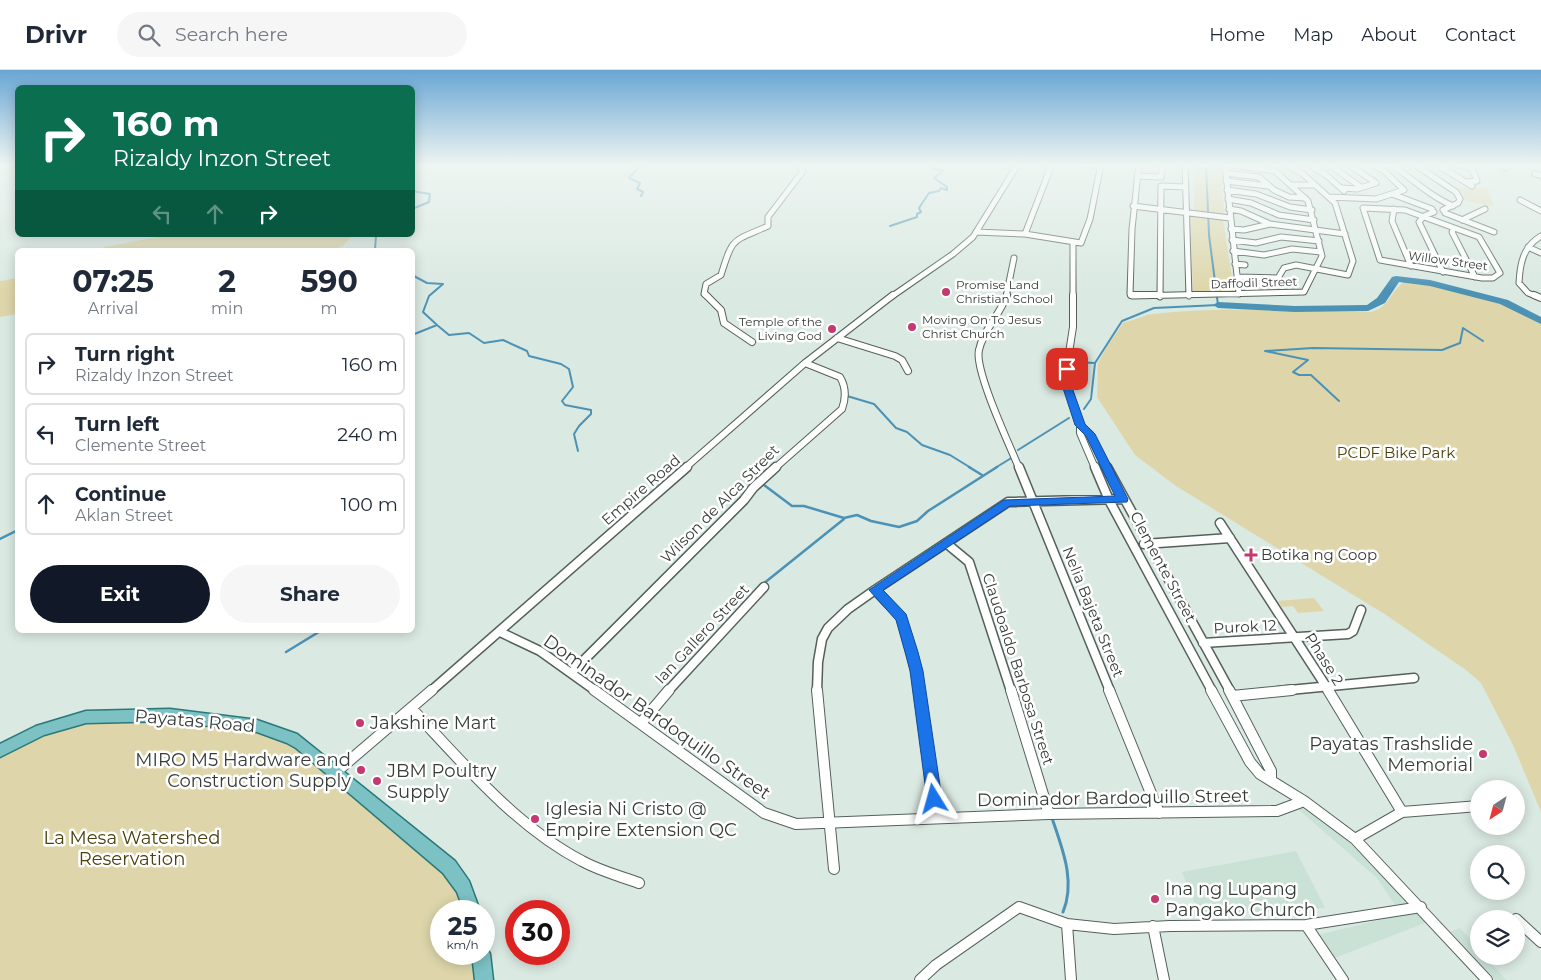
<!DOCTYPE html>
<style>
body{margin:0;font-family:Montserrat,sans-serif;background:#f6f6f7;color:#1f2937;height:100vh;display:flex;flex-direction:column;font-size:19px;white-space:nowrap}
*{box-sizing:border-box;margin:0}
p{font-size:16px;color:#747a83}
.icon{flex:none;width:28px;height:28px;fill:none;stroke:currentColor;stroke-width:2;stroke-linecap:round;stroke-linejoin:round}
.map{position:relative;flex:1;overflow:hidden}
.details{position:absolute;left:15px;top:178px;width:400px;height:385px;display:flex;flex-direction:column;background:#fff;border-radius:8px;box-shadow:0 2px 12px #0003}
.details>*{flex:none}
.hud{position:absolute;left:15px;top:15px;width:400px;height:152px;border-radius:8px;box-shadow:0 2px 12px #0003;background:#0b6e4f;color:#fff;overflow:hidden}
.needle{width:32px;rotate:216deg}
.fabs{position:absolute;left:1470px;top:710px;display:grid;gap:10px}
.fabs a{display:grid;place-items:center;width:55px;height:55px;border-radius:50%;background:#fff;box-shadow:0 2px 12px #0003;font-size:25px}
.speed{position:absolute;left:430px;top:830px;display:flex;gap:10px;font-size:25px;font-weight:700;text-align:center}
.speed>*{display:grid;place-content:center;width:65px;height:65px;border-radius:50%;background:#fff;box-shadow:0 2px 12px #0003;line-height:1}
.speed small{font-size:12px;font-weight:400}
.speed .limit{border:8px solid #d22;background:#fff;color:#111}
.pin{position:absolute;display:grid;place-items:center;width:42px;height:42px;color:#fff;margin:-21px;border-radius:10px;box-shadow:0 2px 8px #0006}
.me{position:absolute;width:55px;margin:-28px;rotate:352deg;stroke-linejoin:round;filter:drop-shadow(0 0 4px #0008)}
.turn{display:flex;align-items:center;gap:18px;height:105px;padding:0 15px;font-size:22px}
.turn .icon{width:65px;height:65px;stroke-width:2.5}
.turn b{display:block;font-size:35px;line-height:42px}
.lanes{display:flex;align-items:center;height:48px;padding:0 15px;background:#0003;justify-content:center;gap:25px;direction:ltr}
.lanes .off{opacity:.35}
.eta{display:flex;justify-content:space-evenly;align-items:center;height:85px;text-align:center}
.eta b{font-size:30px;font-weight:700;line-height:35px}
.button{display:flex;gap:10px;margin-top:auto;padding:10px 15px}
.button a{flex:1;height:58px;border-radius:30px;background:#111827;color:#fff;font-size:20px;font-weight:700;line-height:58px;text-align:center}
.button a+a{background:#f6f6f7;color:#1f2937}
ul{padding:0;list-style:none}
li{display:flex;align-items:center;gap:15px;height:62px;margin:0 10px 8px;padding:0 5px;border:2px solid #e0e1e3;border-radius:8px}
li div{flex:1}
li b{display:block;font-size:19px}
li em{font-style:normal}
header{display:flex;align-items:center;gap:30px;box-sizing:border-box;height:70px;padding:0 25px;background:#fff;border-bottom:1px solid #e0e1e3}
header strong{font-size:24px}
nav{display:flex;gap:28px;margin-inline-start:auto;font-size:18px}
.search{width:350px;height:45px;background:#f6f6f7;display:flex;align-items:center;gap:12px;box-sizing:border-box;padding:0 18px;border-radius:28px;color:#747a83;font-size:19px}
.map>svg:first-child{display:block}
.built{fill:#cae1d6}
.green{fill:#ded6aa}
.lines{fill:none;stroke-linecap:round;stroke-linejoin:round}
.stream-far2{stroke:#4c92b5;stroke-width:2}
.stream-far1{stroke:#4c92b5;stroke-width:2.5}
.stream{stroke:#4c92b5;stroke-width:3}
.river{fill:#4c92b5;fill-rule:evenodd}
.minor-far3-casing{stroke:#54615b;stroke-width:7}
.minor-far2-casing{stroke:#54615b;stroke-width:8}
.minor-far1-casing{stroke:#54615b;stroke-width:11}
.minor-casing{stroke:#54615b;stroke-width:12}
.primary-casing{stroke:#2a7879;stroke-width:3}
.minor-far3{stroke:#fff;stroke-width:5}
.minor-far2{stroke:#fff;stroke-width:6}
.minor-far1{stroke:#fff;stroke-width:8}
.minor{stroke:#fff;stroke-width:10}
.primary{fill:#7cc1c4;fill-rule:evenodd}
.route{fill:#1a73e8;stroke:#114b97}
.poi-dot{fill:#c43970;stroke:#fff;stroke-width:2}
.labels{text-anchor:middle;stroke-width:5;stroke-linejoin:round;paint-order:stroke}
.far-street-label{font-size:12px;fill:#363c39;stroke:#fff}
.far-poi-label{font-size:12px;fill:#363c39;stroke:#fff;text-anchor:start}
.park-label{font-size:15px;fill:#4a410c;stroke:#fff}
.street-label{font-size:15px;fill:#363c39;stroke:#fff}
.poi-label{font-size:15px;fill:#363c39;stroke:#fff;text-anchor:start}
.near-street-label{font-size:18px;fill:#363c39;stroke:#fff}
.near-poi-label{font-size:18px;fill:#363c39;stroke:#fff;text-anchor:start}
.near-park-label{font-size:18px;fill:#4a410c;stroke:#fff}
</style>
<header>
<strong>Drivr</strong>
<div class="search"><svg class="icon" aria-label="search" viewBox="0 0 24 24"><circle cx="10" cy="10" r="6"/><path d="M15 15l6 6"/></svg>Search here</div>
<nav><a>Home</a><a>Map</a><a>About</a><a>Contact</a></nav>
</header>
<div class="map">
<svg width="1541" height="910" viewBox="0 0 1541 910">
<rect width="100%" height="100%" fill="#dae9e2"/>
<path class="built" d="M1305,735L1389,806L1413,836L1397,838L1377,808L1298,739Z
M1296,781L1325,838L1200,846L1182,802Z
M1416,841L1427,852L1332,889L1318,865Z
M1460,858L1479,879V886H1485L1506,910H1492L1449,862Z"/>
<path class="green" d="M1195,94H1219L1225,146L1194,142Z
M1487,117L1494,136L1466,131L1463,124L1456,118Z
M1190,146L1223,150L1234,221L1193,223Z
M168,165H353L343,176L332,180H100L105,177Z
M17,208V244L0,247V211Z
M1404,212C1440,213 1513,231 1541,253V742L1513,675L1481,613L1466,600L1386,545L1176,416L1135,385L1097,327L1098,293L1107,276L1124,252C1134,251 1144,245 1153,244C1226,236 1298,241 1371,242C1390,237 1389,223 1404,212Z
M1314,528L1324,541L1298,543L1293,536L1282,537L1278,531Z
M113,646L247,657L288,671L463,817L472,841H441V884H481L484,910H0V684L48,660Z"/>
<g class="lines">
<path class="stream-far2" d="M412,121L430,124L429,132L412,139
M641,126L643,122L637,119L640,113L629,108L639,97L649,94
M890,156L917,147V144L921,142L919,138L929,123L939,121L941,118L947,120V117L934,108L943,101L932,98L930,94
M375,180L376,165
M412,205L427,213L443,214L429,226L423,242L437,255L412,265
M437,255L449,265L469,263L484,273L503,270L527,281L529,286L561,294L569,299L573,317L562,331L565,335L591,340V344L579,356L574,364L578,381
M1074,292L1095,293
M847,326L874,334L896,358L907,362L922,375L950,385L971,398
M1339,331L1311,305H1299L1293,302L1308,290L1265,281L1313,278L1442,280L1460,273L1463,258L1483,271
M1084,339L1091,329L1095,293L1122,251L1154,238L1218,235L1209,165L1206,94
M1018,380L1069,348
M995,398L1013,387"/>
<path class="stream-far1" d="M969,397L982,405
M764,415L792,436H804L844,448L857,445L871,451L899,457L917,451L928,441L997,397
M0,469L18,460
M763,514L844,449
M286,582L322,560"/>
<path class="stream" d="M1052,748C1062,778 1076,811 1063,842"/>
<path class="river" d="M1396,206L1430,210L1508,230L1541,247V254L1500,234L1430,216L1399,212L1385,233L1368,241L1295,242L1218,238L1213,235L1218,232L1295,236L1367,235L1377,228L1392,207Z"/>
<defs>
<path id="minor-far3" d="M1139,94L1132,159L1130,224L1132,226L1304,222L1322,186L1308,131L1275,101L1225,94
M1185,94L1189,226
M1225,94L1239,224
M1308,94L1326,105L1344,121
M1328,94L1361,117
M1391,94C1412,109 1430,126 1453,136
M1414,94L1456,122L1460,129L1458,133L1443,140
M1436,94L1472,116
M1457,94L1472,99
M1499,94L1505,98
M1226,103L1259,107L1274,120L1289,127L1305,128
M1535,104L1541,106
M1137,106L1161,107L1163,94
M1226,111L1268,116
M1467,112L1477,111L1470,94
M1292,115H1315
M1342,118L1357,119L1376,113L1348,94
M1227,120L1256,124L1290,137L1312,140
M1392,124L1432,139
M1329,127L1376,129L1404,120L1383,100L1370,94
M1228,129L1251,133L1279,145L1314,150
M1520,130L1541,141
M1133,136L1230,148
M1363,138L1405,140L1479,167L1500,203L1493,208H1482L1380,190Z
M1229,139L1241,141L1270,154L1345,164
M1394,139L1392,151L1411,196
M1434,142L1424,146L1419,152L1443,202
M1445,143L1494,162
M1462,150L1485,139
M1454,158L1452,162L1475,207
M1231,159L1244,160L1270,154
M976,162L1025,164L1081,173L1090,149L1100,99L1098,96L1085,94
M1025,164L1052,94
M1232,170L1256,173L1281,167L1319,171
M1073,172V227
M1528,177L1541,183
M1233,181L1264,185L1292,179L1321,182
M1235,194L1245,195
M1237,207L1278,208L1284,198L1296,195L1348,205L1353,191L1335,133L1303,104L1285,94
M708,227L704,224L706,214L721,205C733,166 732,172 768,156V147L803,101L798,94
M891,227L953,184L973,167L1018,94
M1006,227L1014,188
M1160,227L1161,116L1186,117
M1538,227L1528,223L1519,213C1520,193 1523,177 1541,166"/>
<path id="minor-far2" d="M706,225L721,240L724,253L752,272
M1007,225C1000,245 983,260 979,280C974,300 1010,376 1019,398
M1073,225V257L1065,309L1080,355V363L1095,398
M1131,225H1157
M1534,225L1541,228
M837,268L895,286L902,290L908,301
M1080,355L1090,364L1107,398
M685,398L805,293L893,225
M775,398L842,339C846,328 846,317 840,307L805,293"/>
<path id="minor-far1" d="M1019,397L1110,621
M1095,397L1109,430L1212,621
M1107,397L1230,621
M1220,453L1329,621
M946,473L969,492L1011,621
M1144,474L1230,468
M875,520L901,547L916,601L919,621
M500,562L540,581L596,621
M1203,573L1348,564L1353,561L1361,540
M571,603L744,430L753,418L776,397
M431,621L687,397
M668,621L764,517
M817,621L818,592L822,569L828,558L848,539L875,520L1008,432L1123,429
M1279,621L1414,608"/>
<path id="minor" d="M594,620L764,743L796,754L1049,744L1277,741L1304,731
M817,620L834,799
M919,620L937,748
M1011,620L1049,744
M1109,620L1159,743
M1211,620L1250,692L1260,704L1304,731L1355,769L1487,910
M1229,620L1271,701V710
M1328,620L1402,742
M1232,626L1292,620
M411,638C462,692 515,756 582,791C600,801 620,806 639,813
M641,653L669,620
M335,703L432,620
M1355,769L1402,742L1479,736
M1516,849L1541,872
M1067,854L1071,910
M1306,855L1343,910
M1153,856L1164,910
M920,910L936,895L1019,837L1067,854L1114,859L1170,856L1306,855L1421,837"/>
<path id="primary" d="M170,639L257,650L297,664L455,791L469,811L480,841H464L457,822L443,803L296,678L287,673L257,662L170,651L86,653L44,665L0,687V674L36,656L86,641Z
M484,877L487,878L490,884L493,910H475L472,884H484Z"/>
</defs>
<use href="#minor-far3" class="minor-far3-casing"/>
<use href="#minor-far2" class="minor-far2-casing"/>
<use href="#minor-far1" class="minor-far1-casing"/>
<use href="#minor" class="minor-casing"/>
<use href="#primary" class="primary-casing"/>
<use href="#minor-far3" class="minor-far3"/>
<use href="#minor-far2" class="minor-far2"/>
<use href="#minor-far1" class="minor-far1"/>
<use href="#minor" class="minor"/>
<use href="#primary" class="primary"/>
</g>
<linearGradient id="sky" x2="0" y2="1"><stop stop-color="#69a6d4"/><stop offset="0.43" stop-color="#eef5f2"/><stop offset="1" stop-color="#eef5f2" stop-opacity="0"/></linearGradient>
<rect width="1541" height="221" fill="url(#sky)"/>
<path class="route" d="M1064,297L1071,299L1069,309L1085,354L1095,364L1128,429L1127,432L1010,436L883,520L906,544L918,582L923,601L942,729L940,734L934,736L929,734L927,729L910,601L905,582L896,550L869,520L1004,430L1115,426L1086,366L1075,355L1060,309Z"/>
<g class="poi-dot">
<circle cx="946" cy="222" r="5"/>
<circle cx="912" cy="257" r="5"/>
<circle cx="832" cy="259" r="5"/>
<path d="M1248.5 477.5h5v5h5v5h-5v5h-5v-5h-5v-5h5z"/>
<circle cx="360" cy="653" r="5"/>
<circle cx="1483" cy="684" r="5"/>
<circle cx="361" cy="700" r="5"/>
<circle cx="377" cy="711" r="5"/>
<circle cx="535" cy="749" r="5"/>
<circle cx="1155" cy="829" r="5"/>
</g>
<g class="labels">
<g class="far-street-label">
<text transform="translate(1448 191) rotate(8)" y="4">Willow Street</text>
<text transform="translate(1254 213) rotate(-2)" y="4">Daffodil Street</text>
</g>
<g class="far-poi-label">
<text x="956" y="219">Promise Land<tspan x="956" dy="14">Christian School</tspan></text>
<text x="922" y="254">Moving On To Jesus<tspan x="922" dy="14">Christ Church</tspan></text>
<text x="822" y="256" text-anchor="end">Temple of the<tspan x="822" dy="14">Living God</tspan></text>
</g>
<g class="park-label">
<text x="1396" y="388">PCDF Bike Park</text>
</g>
<g class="street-label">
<text transform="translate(641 420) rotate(-41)" y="5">Empire Road</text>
<text transform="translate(720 434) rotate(-45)" y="5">Wilson de Alca Street</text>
<text transform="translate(1163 497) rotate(62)" y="5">Clemente Street</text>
<text transform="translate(1093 542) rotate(68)" y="5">Nelia Bajeta Street</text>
<text transform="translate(1245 557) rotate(-3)" y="5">Purok 12</text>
<text transform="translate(702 564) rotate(-47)" y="5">Ian Gallero Street</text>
<text transform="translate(1324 589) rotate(58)" y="5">Phase 2</text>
<text transform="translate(1018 599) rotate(72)" y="5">Claudoaldo Barbosa Street</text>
</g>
<g class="poi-label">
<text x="1261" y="490">Botika ng Coop</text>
</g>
<g class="near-street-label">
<text transform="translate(657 647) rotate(35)" y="6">Dominador Bardoquillo Street</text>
<text transform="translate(195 651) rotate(5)" y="6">Payatas Road</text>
<text transform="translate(1113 728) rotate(-1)" y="6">Dominador Bardoquillo Street</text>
</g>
<g class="near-poi-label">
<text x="370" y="659">Jakshine Mart</text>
<text x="1473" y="680" text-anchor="end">Payatas Trashslide<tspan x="1473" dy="21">Memorial</tspan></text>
<text x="351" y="696" text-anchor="end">MIRO M5 Hardware and<tspan x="351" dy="21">Construction Supply</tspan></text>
<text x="387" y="707">JBM Poultry<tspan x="387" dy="21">Supply</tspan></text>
<text x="545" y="745">Iglesia Ni Cristo @<tspan x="545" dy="21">Empire Extension QC</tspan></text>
<text x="1165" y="825">Ina ng Lupang<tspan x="1165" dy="21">Pangako Church</tspan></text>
</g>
<g class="near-park-label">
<text x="132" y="774">La Mesa Watershed<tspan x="132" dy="21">Reservation</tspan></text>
</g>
</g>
</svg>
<div class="fabs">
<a><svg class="needle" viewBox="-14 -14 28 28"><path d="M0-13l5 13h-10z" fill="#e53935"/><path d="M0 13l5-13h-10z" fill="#747a83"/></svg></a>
<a><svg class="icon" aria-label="search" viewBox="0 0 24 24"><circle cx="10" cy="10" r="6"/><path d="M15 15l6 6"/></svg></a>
<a><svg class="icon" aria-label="layers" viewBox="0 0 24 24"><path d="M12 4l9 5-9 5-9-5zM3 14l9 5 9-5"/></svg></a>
</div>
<div class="speed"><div>25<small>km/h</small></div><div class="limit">30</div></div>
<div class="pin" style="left:1067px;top:299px;background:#d93025"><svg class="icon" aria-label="arrive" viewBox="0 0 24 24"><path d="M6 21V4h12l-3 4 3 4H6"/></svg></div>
<svg class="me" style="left:934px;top:729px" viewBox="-20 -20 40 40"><path d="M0-17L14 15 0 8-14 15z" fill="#1a73e8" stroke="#fff" stroke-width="4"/></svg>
<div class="hud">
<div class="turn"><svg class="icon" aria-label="right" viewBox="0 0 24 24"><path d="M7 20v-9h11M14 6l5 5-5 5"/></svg><div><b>160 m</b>Rizaldy Inzon Street</div></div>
<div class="lanes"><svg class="icon off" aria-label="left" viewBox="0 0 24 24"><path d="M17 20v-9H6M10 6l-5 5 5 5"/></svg><svg class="icon off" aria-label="ahead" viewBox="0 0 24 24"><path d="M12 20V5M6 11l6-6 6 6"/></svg><svg class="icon" aria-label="right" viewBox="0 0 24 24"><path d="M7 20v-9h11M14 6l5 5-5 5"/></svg></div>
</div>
<section class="details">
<div class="eta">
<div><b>07:25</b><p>Arrival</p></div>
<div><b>2</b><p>min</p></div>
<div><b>590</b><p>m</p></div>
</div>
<ul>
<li><svg class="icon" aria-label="right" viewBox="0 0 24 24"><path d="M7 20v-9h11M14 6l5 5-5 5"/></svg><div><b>Turn right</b><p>Rizaldy Inzon Street</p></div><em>160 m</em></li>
<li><svg class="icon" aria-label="left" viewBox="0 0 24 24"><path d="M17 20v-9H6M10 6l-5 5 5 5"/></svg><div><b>Turn left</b><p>Clemente Street</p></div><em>240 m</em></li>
<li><svg class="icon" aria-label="ahead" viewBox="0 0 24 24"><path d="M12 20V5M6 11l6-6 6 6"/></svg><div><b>Continue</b><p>Aklan Street</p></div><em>100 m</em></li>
</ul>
<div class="button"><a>Exit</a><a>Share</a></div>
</section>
</div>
